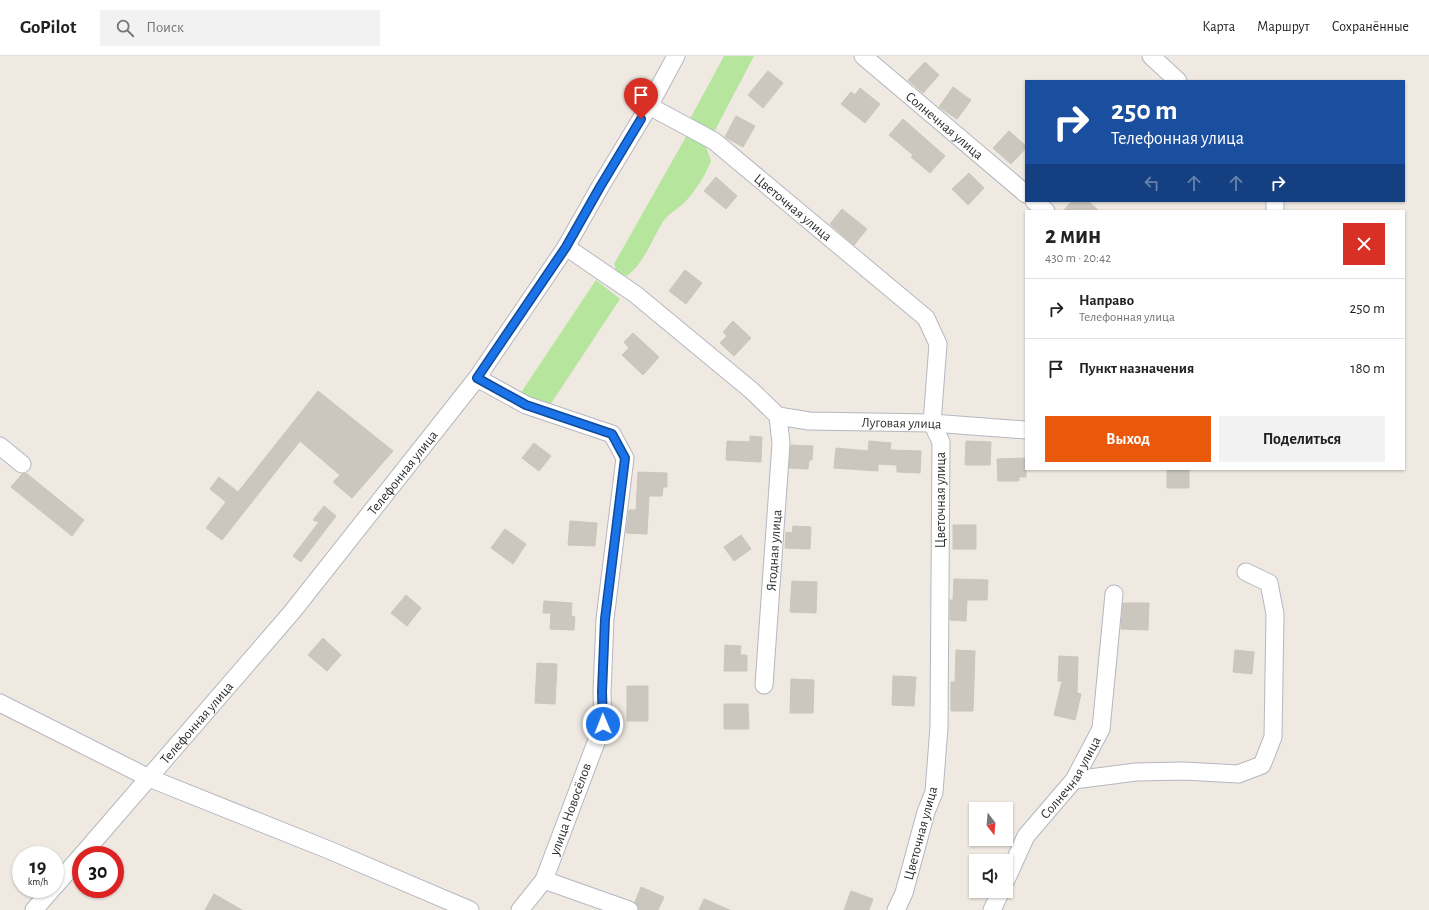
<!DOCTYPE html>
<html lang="ru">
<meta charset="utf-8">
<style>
body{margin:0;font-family:"Alegreya Sans",sans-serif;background:#f2f2f2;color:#222;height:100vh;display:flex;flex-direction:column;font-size:15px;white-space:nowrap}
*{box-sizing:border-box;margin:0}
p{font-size:13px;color:#767676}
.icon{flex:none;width:22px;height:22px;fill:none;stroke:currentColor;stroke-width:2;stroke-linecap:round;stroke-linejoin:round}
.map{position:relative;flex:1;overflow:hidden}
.drawer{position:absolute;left:1025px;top:154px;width:380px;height:260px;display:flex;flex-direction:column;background:#fff;border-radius:0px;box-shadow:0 1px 3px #0004}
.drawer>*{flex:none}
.guide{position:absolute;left:1025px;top:24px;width:380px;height:122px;border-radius:0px;box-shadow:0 1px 3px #0004;background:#1a4fa0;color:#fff;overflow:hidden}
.needle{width:26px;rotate:164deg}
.tools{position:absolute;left:969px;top:746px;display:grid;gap:8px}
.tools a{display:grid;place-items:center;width:44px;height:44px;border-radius:0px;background:#fff;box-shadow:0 1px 3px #0004;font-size:20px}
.speed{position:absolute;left:12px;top:790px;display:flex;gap:8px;font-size:20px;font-weight:700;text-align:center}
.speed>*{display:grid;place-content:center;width:52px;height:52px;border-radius:50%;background:#fff;box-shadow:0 1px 3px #0004;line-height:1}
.speed small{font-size:10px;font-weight:400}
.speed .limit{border:6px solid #d22;background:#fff;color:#111}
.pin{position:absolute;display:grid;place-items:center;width:34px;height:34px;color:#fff;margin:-41px -17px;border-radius:50% 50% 50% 0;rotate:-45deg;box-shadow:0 0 4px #0007}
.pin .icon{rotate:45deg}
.me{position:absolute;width:44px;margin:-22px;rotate:359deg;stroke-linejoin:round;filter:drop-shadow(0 0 3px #0008)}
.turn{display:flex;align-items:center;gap:14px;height:84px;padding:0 20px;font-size:18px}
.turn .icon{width:52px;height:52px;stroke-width:2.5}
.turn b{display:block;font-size:28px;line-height:34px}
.lanes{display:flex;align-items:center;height:38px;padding:0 20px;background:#0003;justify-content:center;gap:20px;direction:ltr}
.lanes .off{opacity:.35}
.round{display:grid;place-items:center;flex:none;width:42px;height:42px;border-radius:0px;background:#f2f2f2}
.headline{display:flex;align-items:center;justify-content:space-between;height:68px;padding:0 20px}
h1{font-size:24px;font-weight:600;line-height:30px}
.action{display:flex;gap:8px;margin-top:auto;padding:8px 20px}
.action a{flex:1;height:46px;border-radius:0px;background:#ea580c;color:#fff;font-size:16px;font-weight:600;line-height:46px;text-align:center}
.action a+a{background:#f2f2f2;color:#222}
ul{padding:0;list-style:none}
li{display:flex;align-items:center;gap:12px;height:60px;padding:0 20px;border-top:1px solid #e0e0e0}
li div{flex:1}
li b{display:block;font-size:15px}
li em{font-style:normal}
header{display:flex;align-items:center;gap:24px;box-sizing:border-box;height:56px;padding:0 20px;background:#fff;border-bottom:1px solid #e0e0e0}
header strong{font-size:19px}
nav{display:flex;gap:22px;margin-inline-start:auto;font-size:14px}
.search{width:280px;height:36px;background:#f2f2f2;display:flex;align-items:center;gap:10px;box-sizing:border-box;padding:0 14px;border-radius:0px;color:#767676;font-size:15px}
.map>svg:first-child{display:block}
.green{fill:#b6e59e}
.building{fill:#cbc7bf;stroke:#cbc5ba}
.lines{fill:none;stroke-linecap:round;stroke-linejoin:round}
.minor-casing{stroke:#b4b7c1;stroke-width:19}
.minor{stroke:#fff;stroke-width:17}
.route-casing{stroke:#114b97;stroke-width:10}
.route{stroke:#1a73e8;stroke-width:7}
.labels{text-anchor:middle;stroke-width:3;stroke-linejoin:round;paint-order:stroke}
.street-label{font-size:14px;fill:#2e2e2e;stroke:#fff}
</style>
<header>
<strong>GoPilot</strong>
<div class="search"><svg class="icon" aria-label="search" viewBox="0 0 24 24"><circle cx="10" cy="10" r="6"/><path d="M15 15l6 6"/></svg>Поиск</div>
<nav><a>Карта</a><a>Маршрут</a><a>Сохранённые</a></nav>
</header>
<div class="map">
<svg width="1429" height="854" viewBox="0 0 1429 854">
<rect width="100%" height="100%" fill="#efe9e1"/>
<path class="green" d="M724,0H754L713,78L690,63Z
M687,79L705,88L711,105C705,120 696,134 685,146C679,152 670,157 664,164C652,183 645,206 627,220L617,216L614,208Z
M596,224L620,243L550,349L520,338Z"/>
<path class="building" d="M925,6L939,19L923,37L908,24Z
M768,15L783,27L763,52L748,39Z
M953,31L971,44L957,63L939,51Z
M860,32L880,48L865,67L841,48L851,36L855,39Z
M736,60L755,70L743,91L725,81Z
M903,63L945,100L930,117L911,101L913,99L889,79Z
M1009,75L1026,90V92L1011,108L993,92Z
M969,117L984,132L968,149L952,133Z
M716,121L737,140L726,153L704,135Z
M1072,145H1088L1099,155H1063Z
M842,153L867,173L854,189L830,168Z
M685,214L702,227L686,248L669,235Z
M733,265L751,282L734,300L720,287L727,280L723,276Z
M633,277L659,301L643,319L622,299L629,292L624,286Z
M318,335L393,395L352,442L333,426L340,419L300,385L222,484L206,472L226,446L210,433L219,421L238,436Z
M750,380L762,381L761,406L726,404L727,385L750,386Z
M869,385L891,387L890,394L921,395L920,417L897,416V409L878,408V415L834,412L836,392L868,395Z
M966,385L991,386L990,409H965Z
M534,387L551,400L539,415L522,402Z
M791,389L813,390L812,404H809L808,413L789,412Z
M1026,402V421H1019V425H998L997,403Z
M1167,413H1189V432H1167Z
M638,416L667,417V431H663L662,440H649L647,478L626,477L629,454H636Z
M26,417L84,464L72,480L11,431L22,418Z
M324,450L336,460L301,506L293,500L319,466L313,464Z
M570,465L597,467L595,490L568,489Z
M953,469H976V493H953Z
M793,470L811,471L810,493L785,492L786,476L792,477Z
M505,473L526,488L513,508L491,492Z
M741,479L751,493L734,505L724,491Z
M954,523L988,524L987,544H967L966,565L950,564V544H953Z
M792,525L817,526L816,557L790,556Z
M406,539L421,552L407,570L391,557Z
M544,545L572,547L571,560L575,561L574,574L550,573L551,557H543Z
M1123,547H1149L1148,574L1121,573Z
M323,582L341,599L327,615L308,599Z
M725,589L741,590L740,599H747V615H724Z
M956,594L975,595L973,655H951V626H955Z
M1235,594L1254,596L1252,618L1233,616Z
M1059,600L1078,601L1077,637L1081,638L1075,664L1054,659L1062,625H1058Z
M537,607L557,608L555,648L535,647Z
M893,620L916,621L914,650L892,649Z
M791,623L814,624L813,657H790Z
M627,630H648V665H627Z
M724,648H748L749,673H724Z
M641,831L664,841L658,854H639L637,848L635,846Z
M851,835L873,843L869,854H844Z
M214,838L242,854H205Z
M704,843L730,854H699Z"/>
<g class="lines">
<defs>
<g id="minor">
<path id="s1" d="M863,0L1026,138"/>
<path d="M1151,0L1178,25"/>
<path id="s2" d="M649,50L714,85L926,262L938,288L932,367L941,386L939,671L934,736L926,756L904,837L896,854"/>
<path d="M1034,145L1046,155"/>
<path d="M1275,155V145"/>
<path d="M566,191L635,238L751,334L778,360"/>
<path d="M477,322L526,349L612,378L625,402L605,563L602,636L603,668L544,824"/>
<path id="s3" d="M778,360L809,365L932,367L1026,374"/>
<path d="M0,390L22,408"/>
<path id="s4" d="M764,629L781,388L778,360"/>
<path d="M0,647L149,722L329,794L470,854"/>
<path d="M1074,724L1136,716L1184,715L1238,718L1262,709L1273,681L1275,558L1269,527L1246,516"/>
<path id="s5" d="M82,799L292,556L477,322L566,191L600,131L649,50L676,0"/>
<path id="s6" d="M1006,824L1026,780L1074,724L1101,673L1114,538"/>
<path d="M55,830L81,800"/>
<path d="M34,854L52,833"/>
<path d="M520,854L544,824L629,854"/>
<path d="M992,854L1001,835"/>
</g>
</defs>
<use href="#minor" class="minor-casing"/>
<use href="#minor" class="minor"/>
</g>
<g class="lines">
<defs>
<path id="route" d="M603,668L602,636L605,563L625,402L612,378L526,349L477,322L566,191L600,131L641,63"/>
</defs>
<use href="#route" class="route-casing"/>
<use href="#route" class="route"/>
</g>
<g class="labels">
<g class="street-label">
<text dy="5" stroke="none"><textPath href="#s1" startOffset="107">Солнечная улица</textPath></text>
<text dy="5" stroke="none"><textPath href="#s2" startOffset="177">Цветочная улица</textPath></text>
<text dy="5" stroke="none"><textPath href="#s3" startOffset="124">Луговая улица</textPath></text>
<text dy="5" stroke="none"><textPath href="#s5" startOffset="499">Телефонная улица</textPath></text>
<text transform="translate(940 444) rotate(-90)" y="5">Цветочная улица</text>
<text dy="5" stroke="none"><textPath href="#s4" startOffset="135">Ягодная улица</textPath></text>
<text dy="5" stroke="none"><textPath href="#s5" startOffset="175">Телефонная улица</textPath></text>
<text dy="5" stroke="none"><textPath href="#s6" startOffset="122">Солнечная улица</textPath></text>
<text transform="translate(570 753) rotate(-70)" y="5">улица Новосёлов</text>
<text transform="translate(920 777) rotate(-75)" y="5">Цветочная улица</text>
</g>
</g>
</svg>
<div class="tools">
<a><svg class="needle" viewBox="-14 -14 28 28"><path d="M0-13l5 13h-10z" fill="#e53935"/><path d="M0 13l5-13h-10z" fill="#767676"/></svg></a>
<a><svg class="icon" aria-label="sound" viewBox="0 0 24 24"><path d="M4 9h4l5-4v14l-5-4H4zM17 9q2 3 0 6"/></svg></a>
</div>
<div class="speed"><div>19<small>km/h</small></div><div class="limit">30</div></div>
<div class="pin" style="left:641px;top:63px;background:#d93025"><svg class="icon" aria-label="arrive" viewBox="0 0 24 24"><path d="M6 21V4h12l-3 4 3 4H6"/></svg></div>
<svg class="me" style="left:603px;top:668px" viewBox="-20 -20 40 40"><circle r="17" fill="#1a73e8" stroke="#fff" stroke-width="3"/><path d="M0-11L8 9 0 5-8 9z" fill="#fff"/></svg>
<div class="guide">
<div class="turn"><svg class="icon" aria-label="right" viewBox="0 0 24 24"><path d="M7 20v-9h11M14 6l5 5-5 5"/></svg><div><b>250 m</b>Телефонная улица</div></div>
<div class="lanes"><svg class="icon off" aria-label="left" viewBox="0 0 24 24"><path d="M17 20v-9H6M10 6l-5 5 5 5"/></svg><svg class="icon off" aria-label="ahead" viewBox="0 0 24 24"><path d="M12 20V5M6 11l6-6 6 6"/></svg><svg class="icon off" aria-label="ahead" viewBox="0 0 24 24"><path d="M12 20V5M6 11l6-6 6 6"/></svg><svg class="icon" aria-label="right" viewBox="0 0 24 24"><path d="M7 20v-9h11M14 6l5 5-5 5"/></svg></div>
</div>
<section class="drawer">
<div class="headline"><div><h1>2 мин</h1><p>430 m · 20:42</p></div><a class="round" style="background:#d93025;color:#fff"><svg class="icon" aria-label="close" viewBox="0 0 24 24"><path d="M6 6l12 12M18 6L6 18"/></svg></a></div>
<ul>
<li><svg class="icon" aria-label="right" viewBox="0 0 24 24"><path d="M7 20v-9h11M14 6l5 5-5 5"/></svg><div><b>Направо</b><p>Телефонная улица</p></div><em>250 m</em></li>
<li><svg class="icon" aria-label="arrive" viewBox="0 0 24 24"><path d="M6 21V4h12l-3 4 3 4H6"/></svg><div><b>Пункт назначения</b></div><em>180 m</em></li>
</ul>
<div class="action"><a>Выход</a><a>Поделиться</a></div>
</section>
</div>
